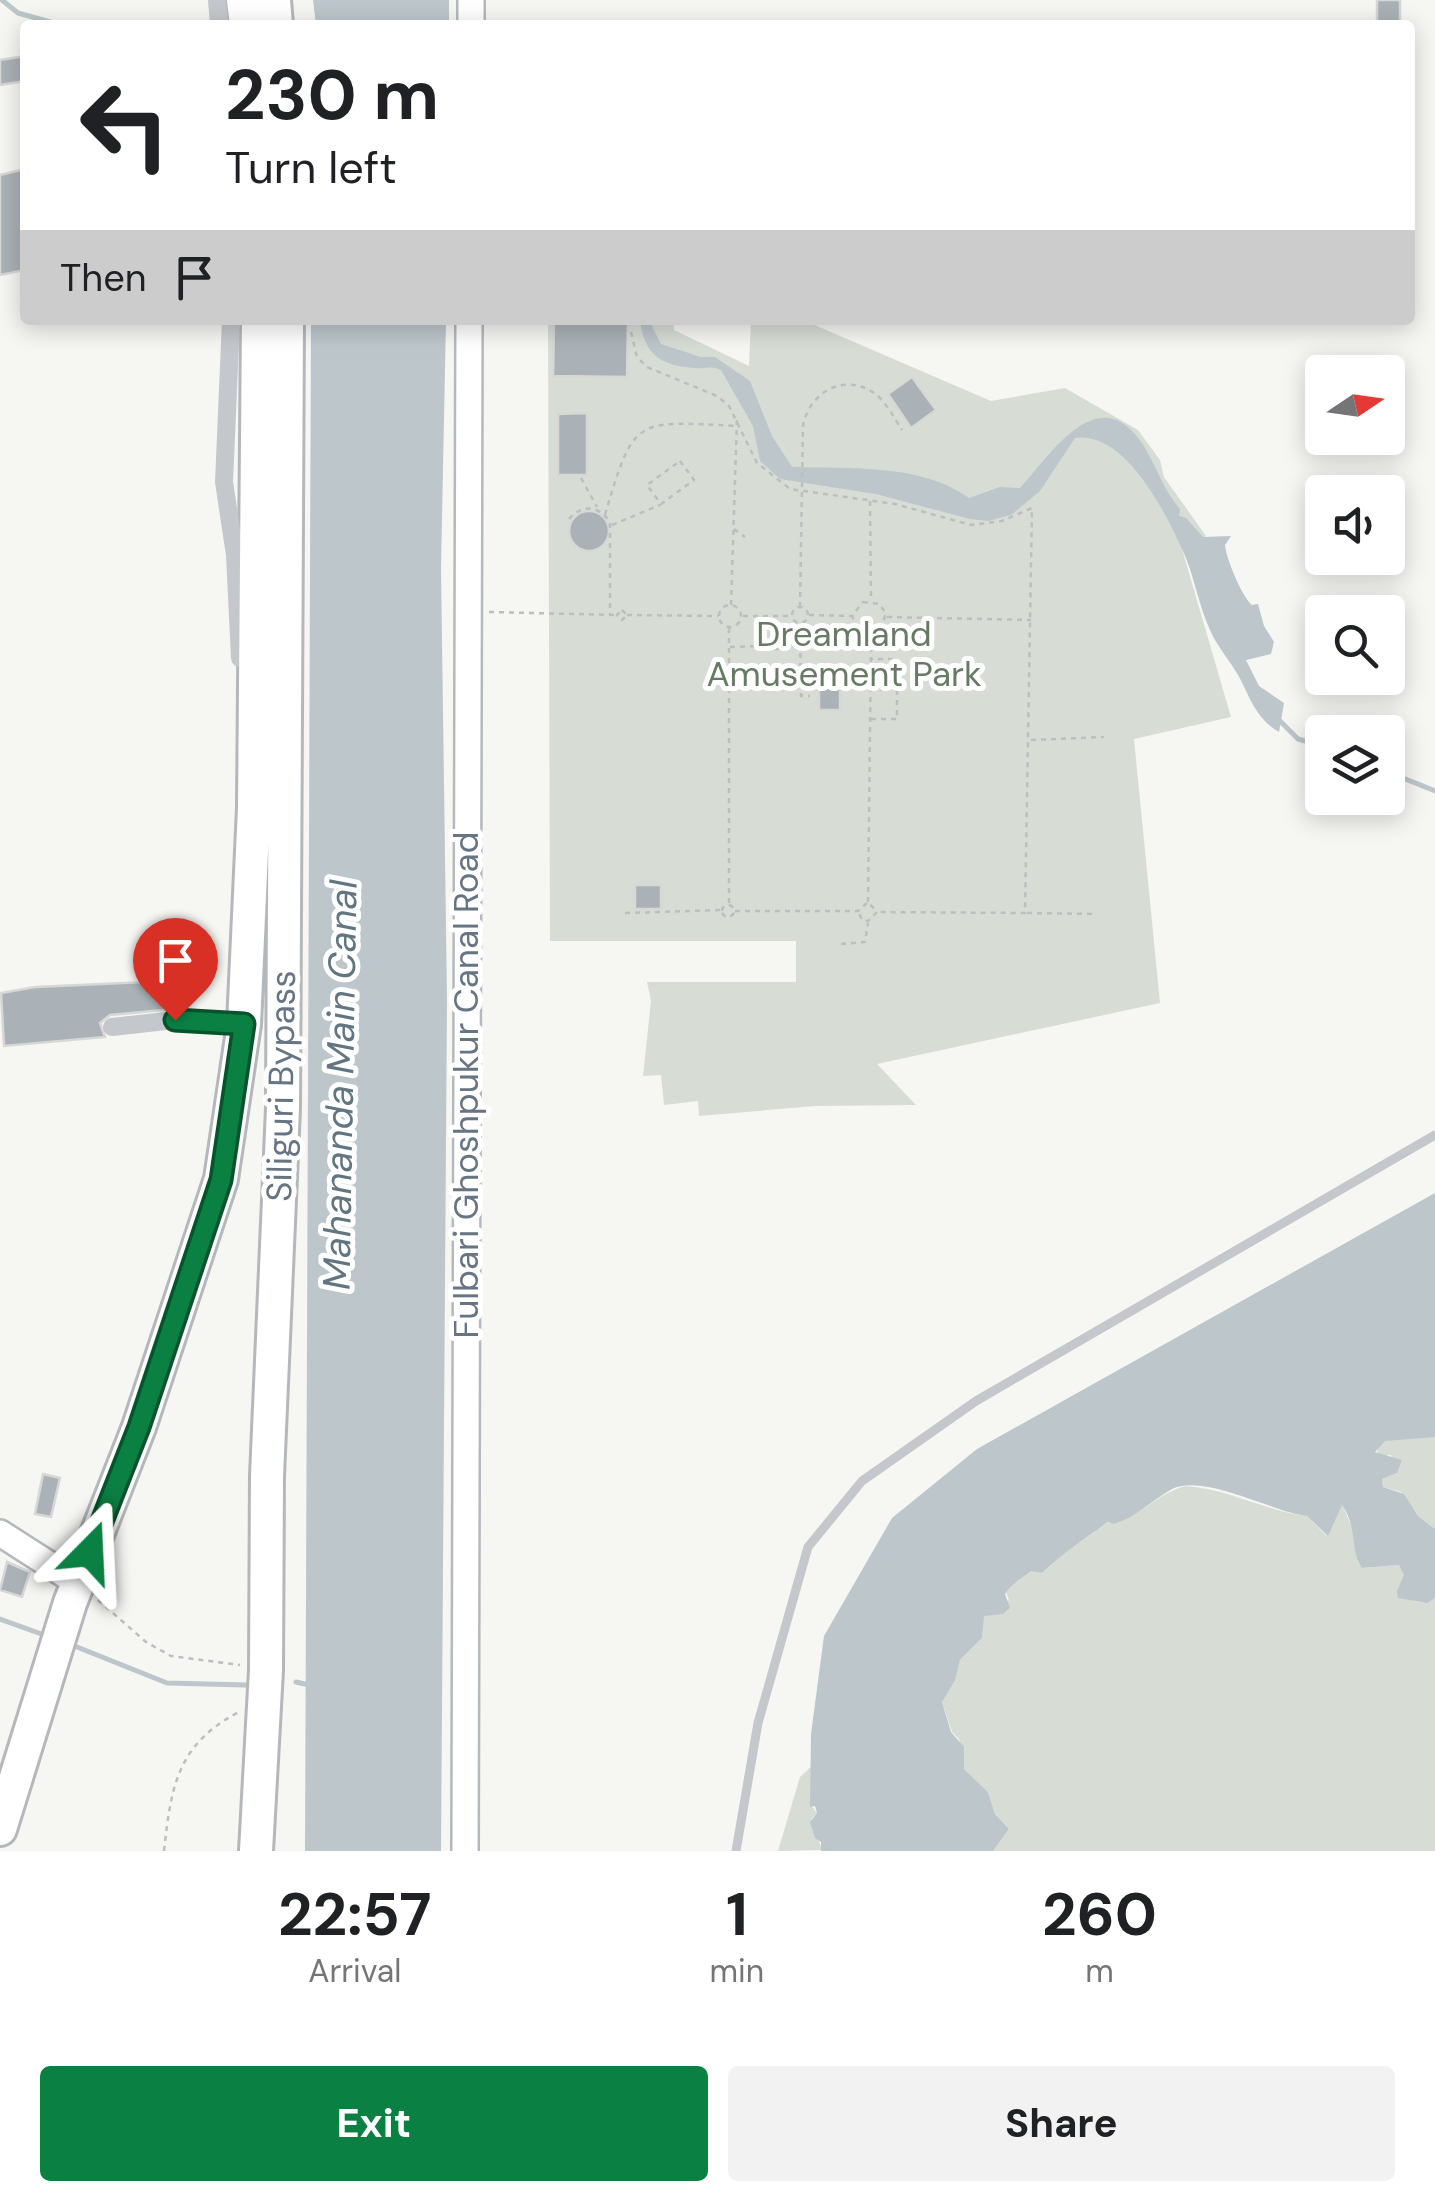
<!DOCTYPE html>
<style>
body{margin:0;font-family:"DM Sans",sans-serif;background:#f2f2f2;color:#202124;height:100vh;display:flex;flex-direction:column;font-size:38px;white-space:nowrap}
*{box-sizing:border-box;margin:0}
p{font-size:32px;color:#757577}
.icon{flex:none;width:55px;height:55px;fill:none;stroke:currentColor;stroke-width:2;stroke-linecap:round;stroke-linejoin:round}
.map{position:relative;height:1851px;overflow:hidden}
.drawer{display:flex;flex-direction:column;background:#fff;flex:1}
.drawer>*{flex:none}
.banner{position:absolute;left:20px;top:20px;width:1395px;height:305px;border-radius:10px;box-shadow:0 5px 25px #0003;background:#fff;color:#202124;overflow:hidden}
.needle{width:65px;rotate:77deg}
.controls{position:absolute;left:1305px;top:355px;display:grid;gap:20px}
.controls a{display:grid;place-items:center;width:100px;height:100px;border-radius:10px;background:#fff;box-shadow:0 5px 25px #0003;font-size:50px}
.pin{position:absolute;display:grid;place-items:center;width:85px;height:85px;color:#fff;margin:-102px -42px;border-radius:50% 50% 50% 0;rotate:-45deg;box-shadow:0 0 10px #0007}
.pin .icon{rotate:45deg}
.me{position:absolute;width:110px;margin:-55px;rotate:21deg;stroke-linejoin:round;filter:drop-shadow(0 0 8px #0008)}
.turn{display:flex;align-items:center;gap:35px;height:210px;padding:0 40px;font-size:45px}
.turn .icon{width:130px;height:130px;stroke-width:2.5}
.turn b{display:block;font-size:70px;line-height:85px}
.then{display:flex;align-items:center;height:95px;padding:0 40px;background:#0003;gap:20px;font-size:38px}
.eta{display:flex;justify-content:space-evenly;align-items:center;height:170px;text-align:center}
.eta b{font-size:60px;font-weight:700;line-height:70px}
.action{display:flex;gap:20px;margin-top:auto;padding:20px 40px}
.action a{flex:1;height:115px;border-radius:10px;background:#0b8043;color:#fff;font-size:40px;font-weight:700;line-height:115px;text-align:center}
.action a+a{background:#f2f2f2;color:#202124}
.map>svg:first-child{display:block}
.green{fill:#d7ddd4}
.water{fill:#bcc6cb}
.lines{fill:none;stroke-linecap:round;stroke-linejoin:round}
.stream{stroke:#bcc6cb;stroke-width:5}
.building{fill:#abb2b7;stroke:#d7d8d5;stroke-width:2.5}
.secondary-casing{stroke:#b4b9bd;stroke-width:30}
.highway-casing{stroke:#b5b8bb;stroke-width:38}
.path{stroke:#bcbec0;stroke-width:2.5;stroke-dasharray:5 5;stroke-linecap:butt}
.lane{stroke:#c4c7cb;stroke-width:9}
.street{stroke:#c4c7cb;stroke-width:18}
.secondary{stroke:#fff;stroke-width:25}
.highway{stroke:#fff;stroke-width:32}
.route-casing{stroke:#07532c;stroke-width:25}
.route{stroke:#0b8043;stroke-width:18}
.labels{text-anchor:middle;stroke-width:10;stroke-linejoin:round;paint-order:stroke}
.park-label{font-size:35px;fill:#677b64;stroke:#fff}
.street-label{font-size:35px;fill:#667483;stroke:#fff}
.water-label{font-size:38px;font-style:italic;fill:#617680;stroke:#fff}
</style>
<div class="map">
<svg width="1435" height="1851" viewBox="0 0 1435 1851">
<rect width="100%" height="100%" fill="#f6f6f3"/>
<path class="green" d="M548,320H673L674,330L749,366L751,320H803L991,401L1065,388L1138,430L1160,460L1164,477L1206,536L1182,549L1231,717L1134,739L1160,1003L877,1064L916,1105L815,1106L699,1116L698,1101L664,1105L661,1075L643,1076L651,1001L647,982H796V941H550Z
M1410,1437H1435V1529L1418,1516L1401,1492L1383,1487L1382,1479L1397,1473L1391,1455L1378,1456L1377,1446L1384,1441Z
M1186,1486C1229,1489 1268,1512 1307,1516L1327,1536L1342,1504L1356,1537L1358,1563L1363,1568L1399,1565L1405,1575L1397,1591C1411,1600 1420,1607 1435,1598V1851H993L1009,1829L995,1814L988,1792L964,1769L959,1739L952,1732L942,1702L960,1660L982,1638L983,1616L1009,1600L1006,1592C1013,1583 1022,1577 1031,1570L1042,1573C1054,1563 1063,1554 1073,1544C1081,1535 1098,1529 1109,1522L1114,1524C1140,1516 1160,1492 1186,1486Z
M814,1764L811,1805L817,1813L811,1819L822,1850L778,1851L800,1777Z"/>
<path class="water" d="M313,0H449V25H316Z
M311,320H446L441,568L447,1000L441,1851H305Z
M640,320H649L661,344L701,357H715L750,381L772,436L792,467C848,469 921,463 969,498L1000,487L1020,488C1054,450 1101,376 1145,448C1157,468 1164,491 1180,509L1179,516L1186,518L1203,537L1231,536L1225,545C1226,558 1242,597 1252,605L1258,604L1264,626L1274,642L1271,654L1246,660L1259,686L1284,703L1279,732C1253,717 1249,692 1235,670C1226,656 1216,644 1210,630C1198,604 1194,574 1182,549C1165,511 1124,430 1075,438L1040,491L1011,515L988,521L970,519L876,494L780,479L760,461L753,426L721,370C710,365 707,369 696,368C660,366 644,354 640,320Z
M1435,1193V1437L1385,1441L1375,1452L1402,1460L1397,1473L1382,1479L1383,1487L1404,1494L1418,1516L1435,1529V1598L1427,1603L1398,1598L1397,1591L1404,1575L1399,1565L1362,1568C1350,1553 1358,1527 1342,1505L1328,1536L1307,1516C1275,1513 1204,1473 1172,1489C1152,1500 1137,1517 1114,1524L1108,1522C1083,1539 1065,1552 1042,1573L1031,1571C1023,1577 1010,1585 1005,1594L1010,1608L1003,1614L984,1616L982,1638L960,1660L955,1680L942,1702L951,1732L964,1747V1769L988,1792L995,1814L1009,1829L993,1851H821V1842L815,1838L810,1822L817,1813L815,1806L810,1807L811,1734L824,1636L892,1518L977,1449Z"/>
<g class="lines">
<path class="stream" d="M2,0L18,13L61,25
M1279,720L1298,739L1322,746
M1388,772L1435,791
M0,1619L47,1636
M72,1645L167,1683L246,1685
M296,1682L305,1684"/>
</g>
<path class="building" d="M1377,0H1400V25H1377Z
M25,56V81L0,85V60Z
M25,169V270L0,275V175Z
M554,320H628L627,377L553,376Z
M912,377L936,410L911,428L888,394Z
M587,413V475H558V414Z
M569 531a20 20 0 1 1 40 0a20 20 0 1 1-40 0Z
M819,685H840V710H819Z
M635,885H661V909H635Z
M188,980L185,1008L110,1015L100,1023L105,1037L4,1046L1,993L35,987Z
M43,1474L60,1478L51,1517L35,1514Z
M7,1562L30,1572L22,1597L0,1590Z"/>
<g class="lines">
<defs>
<path id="secondary" d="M471,25V0
M0,1533L78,1583
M465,1851L469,320"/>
<path id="highway" d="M243,0L246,25
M274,0L276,25
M0,1829L70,1603L139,1427L221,1179L244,1024L254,808L258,320
M256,1851L266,1670L267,1476L283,1108L287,320"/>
</defs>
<use href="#secondary" class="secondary-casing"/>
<use href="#highway" class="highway-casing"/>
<path class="path" d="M631,332L637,357L647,367L717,396L729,406L757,463L790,489L895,504L971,525L1002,521L1032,508L1025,913L877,912
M680,461L694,480L661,504L647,485Z
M581,478L597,507
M870,501L871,601
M605,515C634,415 636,421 737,426
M569,519C582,504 600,505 610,523V614
M612,525L660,505
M734,529L745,537
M863,602L879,604L886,613L881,629L883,639L874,649L859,644V629L852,616Z
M719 616a11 11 0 1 1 22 0a11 11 0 1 1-22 0Z
M731,605L737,419
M792 615a8 8 0 1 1 16 0a8 8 0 1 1-16 0Z
M800,607L803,426C809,393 843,372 874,393C886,401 894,418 902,430
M622,610L627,615L622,620L617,615Z
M489,612L617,615
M627,615L718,616
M809,615L851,616
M743,616H790
M887,617L1031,620
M800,623L801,696H810
M729,628V905
M730,647L761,646
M775,649L799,648
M870,690L887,689
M871,719H897V659H872
M1031,740L1104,737
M868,902L871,649
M722 911a6 6 0 1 1 12 0a6 6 0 1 1-12 0Z
M735,911H858L868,902L877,912L868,921L862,920L858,911
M625,913L722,910
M1027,913L1096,914
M841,944L865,942L868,923
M98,1600L146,1642L171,1656L240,1665
M164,1851C171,1787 177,1744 239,1712"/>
<path class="lane" d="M736,1851L758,1723L808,1547L862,1481L976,1401L1435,1135"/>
<path class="street" d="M217,0L219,25
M231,320L224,482L235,555L240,658
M112,1027L175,1020L244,1024"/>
<use href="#secondary" class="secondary"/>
<use href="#highway" class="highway"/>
</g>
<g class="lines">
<defs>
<path id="route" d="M90,1552L139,1427L221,1180L244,1024L175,1020"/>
</defs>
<use href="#route" class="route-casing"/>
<use href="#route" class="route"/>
</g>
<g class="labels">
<g class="park-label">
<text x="844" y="646">Dreamland<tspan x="844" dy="40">Amusement Park</tspan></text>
</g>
<g class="street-label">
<text transform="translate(466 1085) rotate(-90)" y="12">Fulbari Ghoshpukur Canal Road</text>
<text transform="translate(281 1086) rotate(-89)" y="12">Siliguri Bypass</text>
</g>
<g class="water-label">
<text transform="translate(340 1085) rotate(-89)" y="13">Mahananda Main Canal</text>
</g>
</g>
</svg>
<div class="controls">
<a><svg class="needle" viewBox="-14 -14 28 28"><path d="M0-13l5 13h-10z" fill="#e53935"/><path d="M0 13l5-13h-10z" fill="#757577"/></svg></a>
<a><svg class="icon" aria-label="sound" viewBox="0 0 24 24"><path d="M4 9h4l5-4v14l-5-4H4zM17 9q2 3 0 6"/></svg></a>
<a><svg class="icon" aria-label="search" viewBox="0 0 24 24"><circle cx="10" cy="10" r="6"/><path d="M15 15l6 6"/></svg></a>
<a><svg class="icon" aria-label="layers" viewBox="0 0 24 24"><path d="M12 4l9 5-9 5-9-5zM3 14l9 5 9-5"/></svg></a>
</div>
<div class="pin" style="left:175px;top:1020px;background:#d93025"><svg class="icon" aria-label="arrive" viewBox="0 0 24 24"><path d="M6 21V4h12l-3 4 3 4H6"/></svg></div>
<svg class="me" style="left:90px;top:1552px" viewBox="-20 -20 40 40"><path d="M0-17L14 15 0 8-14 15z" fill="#0b8043" stroke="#fff" stroke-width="4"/></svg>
<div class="banner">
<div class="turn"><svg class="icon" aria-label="left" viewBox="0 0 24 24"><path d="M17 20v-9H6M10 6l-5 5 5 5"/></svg><div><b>230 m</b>Turn left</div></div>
<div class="then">Then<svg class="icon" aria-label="arrive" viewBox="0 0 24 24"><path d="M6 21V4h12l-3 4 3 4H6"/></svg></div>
</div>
</div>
<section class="drawer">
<div class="eta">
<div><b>22:57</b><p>Arrival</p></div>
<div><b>1</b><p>min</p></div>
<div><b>260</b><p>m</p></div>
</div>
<div class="action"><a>Exit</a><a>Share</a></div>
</section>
